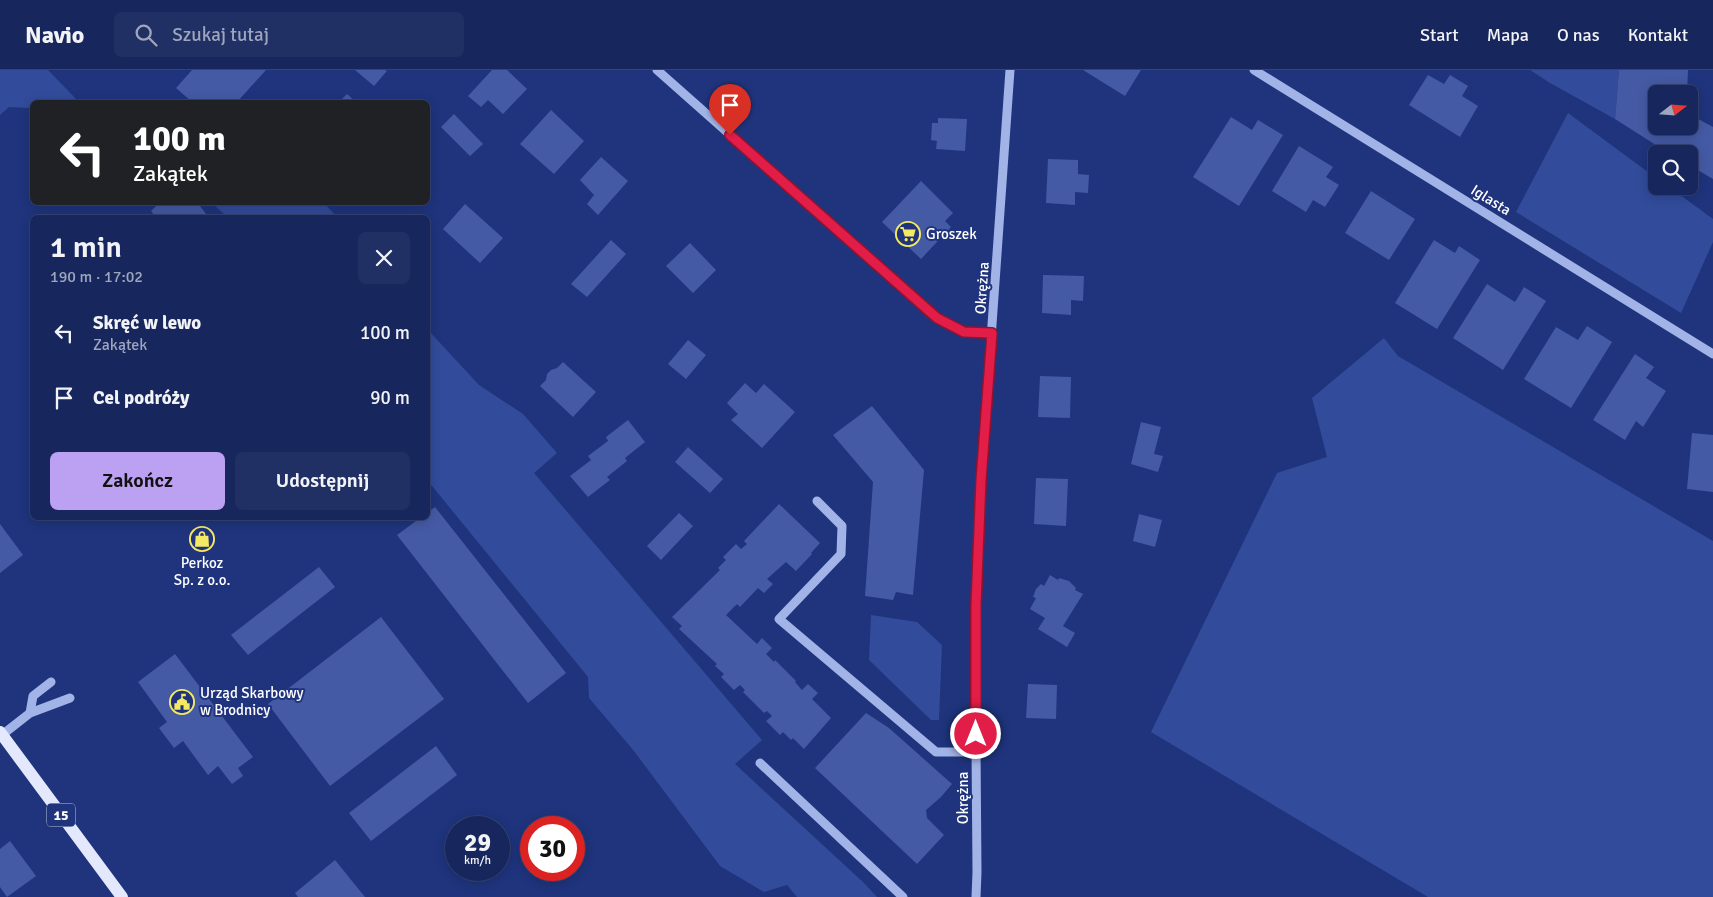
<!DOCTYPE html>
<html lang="pl">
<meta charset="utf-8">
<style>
body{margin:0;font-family:Signika,sans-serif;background:#202f64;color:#f1f3f6;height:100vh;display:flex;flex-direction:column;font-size:19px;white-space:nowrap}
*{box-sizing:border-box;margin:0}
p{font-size:16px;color:#9ea5bc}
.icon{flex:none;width:28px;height:28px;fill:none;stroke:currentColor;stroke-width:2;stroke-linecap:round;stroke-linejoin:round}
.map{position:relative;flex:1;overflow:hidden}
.side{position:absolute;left:30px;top:145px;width:400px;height:305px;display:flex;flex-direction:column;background:#17275e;border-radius:8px;box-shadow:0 2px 12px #0003,0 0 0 1px #364473}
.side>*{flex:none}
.top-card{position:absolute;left:30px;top:30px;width:400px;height:105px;border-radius:8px;box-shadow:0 2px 12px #0003,0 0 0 1px #364473;background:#202124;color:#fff;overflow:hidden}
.needle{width:32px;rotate:73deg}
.controls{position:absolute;left:1648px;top:15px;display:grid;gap:10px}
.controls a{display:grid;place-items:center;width:50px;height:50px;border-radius:8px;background:#17275e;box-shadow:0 2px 12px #0003,0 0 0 1px #364473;font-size:25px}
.speed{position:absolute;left:445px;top:746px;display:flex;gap:10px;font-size:25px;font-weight:700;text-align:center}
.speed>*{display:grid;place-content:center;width:65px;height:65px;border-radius:50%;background:#17275e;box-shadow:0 2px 12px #0003,0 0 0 1px #364473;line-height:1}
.speed small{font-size:12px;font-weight:400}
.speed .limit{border:8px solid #d22;background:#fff;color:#111}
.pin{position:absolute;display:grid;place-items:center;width:42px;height:42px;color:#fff;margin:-51px -21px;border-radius:50% 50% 50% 0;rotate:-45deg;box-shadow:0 0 5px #0007}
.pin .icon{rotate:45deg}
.me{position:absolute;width:55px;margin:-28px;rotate:0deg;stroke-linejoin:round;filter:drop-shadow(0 0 4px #0008)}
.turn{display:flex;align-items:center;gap:18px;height:105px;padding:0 20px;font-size:22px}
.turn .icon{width:65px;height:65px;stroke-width:2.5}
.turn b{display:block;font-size:35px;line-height:42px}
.round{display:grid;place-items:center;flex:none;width:52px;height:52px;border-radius:8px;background:#202f64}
.summary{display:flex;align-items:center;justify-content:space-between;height:85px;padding:0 20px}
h1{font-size:30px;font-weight:600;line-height:38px}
.primary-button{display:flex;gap:10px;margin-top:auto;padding:10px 20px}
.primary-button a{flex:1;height:58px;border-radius:8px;background:#bca0f2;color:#111;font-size:20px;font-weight:600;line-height:58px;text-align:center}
.primary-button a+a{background:#202f64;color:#f1f3f6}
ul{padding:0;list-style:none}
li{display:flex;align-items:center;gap:15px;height:65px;padding:0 20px}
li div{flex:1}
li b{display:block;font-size:19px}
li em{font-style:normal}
header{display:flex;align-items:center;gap:30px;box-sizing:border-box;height:70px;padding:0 25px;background:#17275e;border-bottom:1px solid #364473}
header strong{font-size:24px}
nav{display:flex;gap:28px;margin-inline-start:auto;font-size:18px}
.search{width:350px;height:45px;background:#202f64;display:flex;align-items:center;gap:12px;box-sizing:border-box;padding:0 18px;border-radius:8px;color:#9ea5bc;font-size:19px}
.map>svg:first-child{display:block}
.green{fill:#324c9b}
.building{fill:#445aa4}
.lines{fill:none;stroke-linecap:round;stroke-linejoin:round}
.minor{stroke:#a2b3e7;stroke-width:9}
.major{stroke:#e4e8fd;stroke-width:12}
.route-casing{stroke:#92132f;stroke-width:12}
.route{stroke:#e11d48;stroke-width:9}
.labels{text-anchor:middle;stroke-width:4;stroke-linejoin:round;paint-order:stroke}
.shield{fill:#1f347d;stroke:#bcc2d8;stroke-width:1}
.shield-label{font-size:14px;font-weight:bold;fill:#fff}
.street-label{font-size:15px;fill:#fff;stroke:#1f347d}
.poi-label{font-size:15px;fill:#fff;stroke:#1f347d;text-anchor:start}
</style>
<header>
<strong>Navio</strong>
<div class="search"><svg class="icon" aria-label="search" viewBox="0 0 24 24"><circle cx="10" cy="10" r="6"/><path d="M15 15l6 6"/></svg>Szukaj tutaj</div>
<nav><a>Start</a><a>Mapa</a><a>O nas</a><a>Kontakt</a></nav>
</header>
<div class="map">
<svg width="1713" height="827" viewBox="0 0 1713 827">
<rect width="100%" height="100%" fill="#1f347d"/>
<path class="green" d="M0,0H48L79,32H32V41L29,38L9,37L0,45Z
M1530,0H1619L1615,49L1550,13Z
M1568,43L1656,108V116H1668L1713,149V172L1681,243L1516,142Z
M212,133H324L337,147H227Z
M428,260L479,315L523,344L557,383L534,403L762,670L735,694L863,812L877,827H797L787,815L764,822L720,796L634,681L589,628L588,607L428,411Z
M1384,268L1398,286L1713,471V827H1428L1151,662L1277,403L1327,387L1312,328Z
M871,545L917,552L942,575L939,650H931L869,590Z"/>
<path class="building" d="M192,0H266L237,32H192L176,18Z
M355,0H385L387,1L374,16Z
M492,0H507L527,19L503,44L488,30L481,37L468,26Z
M1083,0H1141L1125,26Z
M1619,0H1688L1687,24H1656V56H1689V44L1713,57V109L1689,95V84H1670L1615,49Z
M1428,5L1444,14L1450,5L1468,16L1462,26L1478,36L1460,67L1409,35Z
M347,24L356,32H339Z
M551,40L584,71L554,104L520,74Z
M454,44L483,74L470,86L441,57Z
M1231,47L1252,60L1258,50L1283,65L1239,136L1193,107Z
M938,48L967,49L965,81L936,79L937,71L931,70L932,53H938Z
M1299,76L1333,97L1326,107L1339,115L1325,137L1313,130L1306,142L1272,121Z
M601,87L628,111L598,145L587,134L594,125L580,110Z
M1048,89L1078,90V104L1089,105L1088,123L1075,122V135L1046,133Z
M921,111L953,143L945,151L951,157L921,189L882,152Z
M1371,121L1415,149L1389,190L1345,163Z
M160,132H197L209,148H157L151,141Z
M465,134L503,168L480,193L443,159Z
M611,170L626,184L587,227L571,214Z
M1434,170L1455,183L1459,176L1480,190L1437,259L1395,233Z
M690,173L716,200L693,223L666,196Z
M1043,205L1084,206L1083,231L1071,230V245L1042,243Z
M1487,214L1515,232L1524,217L1546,231L1503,300L1453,268Z
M1587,256L1612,272L1571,338L1524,309L1556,257L1578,270Z
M688,270L706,285L686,309L668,294Z
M1635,284L1654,297L1646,308L1666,321L1643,357L1636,351L1625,370L1593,350Z
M563,292L596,322L573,347L540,316L546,310L547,304L551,300L557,298Z
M1040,306L1071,307L1070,348L1038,347Z
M745,313L756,323L764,314L795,342L762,378L731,350L738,344L727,333Z
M872,336L924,400L913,525L896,522L893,530L865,526L873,412L833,365Z
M628,350L645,372L625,388L627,391L607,407L610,410L588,427L570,406L591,390L588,386L608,371L606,367Z
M1141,352L1161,357L1154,384L1163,386L1158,402L1131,394Z
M1692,363L1713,365V422L1687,419Z
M688,377L723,409L710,423L675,392Z
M1036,408L1068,409L1066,456L1034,454Z
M779,434L820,473L811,483L812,484L796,501L786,492L767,509L773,514L764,523L758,518L740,537L737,534L726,545L757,574L762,568L772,578L766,584L774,592L775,590L796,611L795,612L802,620L808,614L818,623L812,629L831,648L804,679L793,668L791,670L783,662L780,665L766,651L772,646L767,641L764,643L743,622L745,620L740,615L734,620L721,607L724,604L715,596L717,594L679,559L682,556L672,547L720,500L718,498L726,490L723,487L736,474L741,479L747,474L744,471Z
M435,437L566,603L528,633L397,465L420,448H428V442Z
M679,443L693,456L661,490L647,476Z
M1139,444L1162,450L1155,477L1133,471Z
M0,454L23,485L0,503Z
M319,497L335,517L248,585L231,565Z
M1050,505L1058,510L1059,508L1069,511L1076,518L1075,520L1083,524L1063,556L1075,563L1067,577L1038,559L1045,548L1030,539L1036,528L1033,527L1036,519L1041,514L1044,516Z
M381,547L444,629L330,716L268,634Z
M175,584L253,687L238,698L243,706L232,714L218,696L208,705L183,671L174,678L159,658L167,652L138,612Z
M1028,614L1057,615L1056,649L1026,648Z
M866,643L889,658L952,714L941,727L926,740L927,748L944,765L917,794L815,698Z
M436,676L457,705L371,771L349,743Z
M10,771L36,806L7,827L0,817V779Z
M335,790L365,827H298L295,823Z"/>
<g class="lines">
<path class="minor" d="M657,0L937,248L965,262L992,263
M1254,0L1713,284
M817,431L842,456L841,484L779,549L936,682H977
M30,643L33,626L51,612
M2,665L30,643L70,628
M760,693L903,827
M976,827L977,802L975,553L981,410L1010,0"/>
<path class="major" d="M0,662L122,827"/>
</g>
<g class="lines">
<defs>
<path id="route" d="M730,65L937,248L964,262L992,263L981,410L976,535V664"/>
</defs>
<use href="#route" class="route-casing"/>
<use href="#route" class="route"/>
</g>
<defs>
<symbol id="supermarket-ring" viewBox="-11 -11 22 22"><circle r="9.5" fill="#1f347d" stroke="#f4e963" stroke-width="1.5"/><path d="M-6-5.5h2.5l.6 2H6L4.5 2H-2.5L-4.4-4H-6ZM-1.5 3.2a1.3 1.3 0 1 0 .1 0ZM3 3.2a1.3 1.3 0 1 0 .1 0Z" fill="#f4e963"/></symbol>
<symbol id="shop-ring" viewBox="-11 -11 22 22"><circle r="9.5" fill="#1f347d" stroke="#f4e963" stroke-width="1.5"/><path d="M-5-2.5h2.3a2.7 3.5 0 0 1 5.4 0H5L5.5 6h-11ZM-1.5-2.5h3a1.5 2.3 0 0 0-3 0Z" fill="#f4e963"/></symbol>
<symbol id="civic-ring" viewBox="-11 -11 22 22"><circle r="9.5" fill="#1f347d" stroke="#f4e963" stroke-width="1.5"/><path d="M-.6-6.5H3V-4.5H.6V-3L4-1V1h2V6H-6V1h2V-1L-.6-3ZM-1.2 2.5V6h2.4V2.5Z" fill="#f4e963"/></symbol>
</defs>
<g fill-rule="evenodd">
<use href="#supermarket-ring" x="894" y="150" width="28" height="28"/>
<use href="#shop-ring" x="188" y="455" width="28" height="28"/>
<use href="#civic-ring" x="168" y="618" width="28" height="28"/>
</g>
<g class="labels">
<rect class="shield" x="47" y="733.5" width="28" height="23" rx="4"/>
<g class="shield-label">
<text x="61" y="750">15</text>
</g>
<g class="street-label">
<text transform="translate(1491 130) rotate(32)" y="5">Iglasta</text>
<text transform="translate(982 218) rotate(-86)" y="5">Okrężna</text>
<text transform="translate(963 728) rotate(-90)" y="5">Okrężna</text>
</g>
<g class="poi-label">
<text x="926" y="169">Groszek</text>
<text x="202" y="498" text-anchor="middle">Perkoz<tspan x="202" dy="17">Sp. z o.o.</tspan></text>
<text x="200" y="628">Urząd Skarbowy<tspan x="200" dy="17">w Brodnicy</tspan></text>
</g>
</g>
</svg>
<div class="controls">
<a><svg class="needle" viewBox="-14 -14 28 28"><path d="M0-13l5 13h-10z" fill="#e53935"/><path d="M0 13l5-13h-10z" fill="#9ea5bc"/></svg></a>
<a><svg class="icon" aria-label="search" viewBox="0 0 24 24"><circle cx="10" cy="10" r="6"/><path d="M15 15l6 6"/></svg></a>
</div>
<div class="speed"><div>29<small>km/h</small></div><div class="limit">30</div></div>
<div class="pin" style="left:730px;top:65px;background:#d93025"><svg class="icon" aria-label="arrive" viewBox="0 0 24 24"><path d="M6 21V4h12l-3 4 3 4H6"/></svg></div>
<svg class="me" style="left:976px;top:664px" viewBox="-20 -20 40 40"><circle r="17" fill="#e11d48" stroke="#fff" stroke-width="3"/><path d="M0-11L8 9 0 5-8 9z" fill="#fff"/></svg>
<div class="top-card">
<div class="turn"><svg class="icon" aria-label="left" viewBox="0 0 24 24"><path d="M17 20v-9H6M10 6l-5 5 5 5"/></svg><div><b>100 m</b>Zakątek</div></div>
</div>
<section class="side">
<div class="summary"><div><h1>1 min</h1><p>190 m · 17:02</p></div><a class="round"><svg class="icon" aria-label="close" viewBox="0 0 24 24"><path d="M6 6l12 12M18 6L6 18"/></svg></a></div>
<ul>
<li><svg class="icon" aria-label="left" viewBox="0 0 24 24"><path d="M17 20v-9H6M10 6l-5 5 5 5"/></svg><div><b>Skręć w lewo</b><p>Zakątek</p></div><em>100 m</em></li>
<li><svg class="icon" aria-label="arrive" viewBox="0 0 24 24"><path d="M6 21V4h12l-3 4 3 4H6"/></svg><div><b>Cel podróży</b></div><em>90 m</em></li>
</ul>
<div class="primary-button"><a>Zakończ</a><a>Udostępnij</a></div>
</section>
</div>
